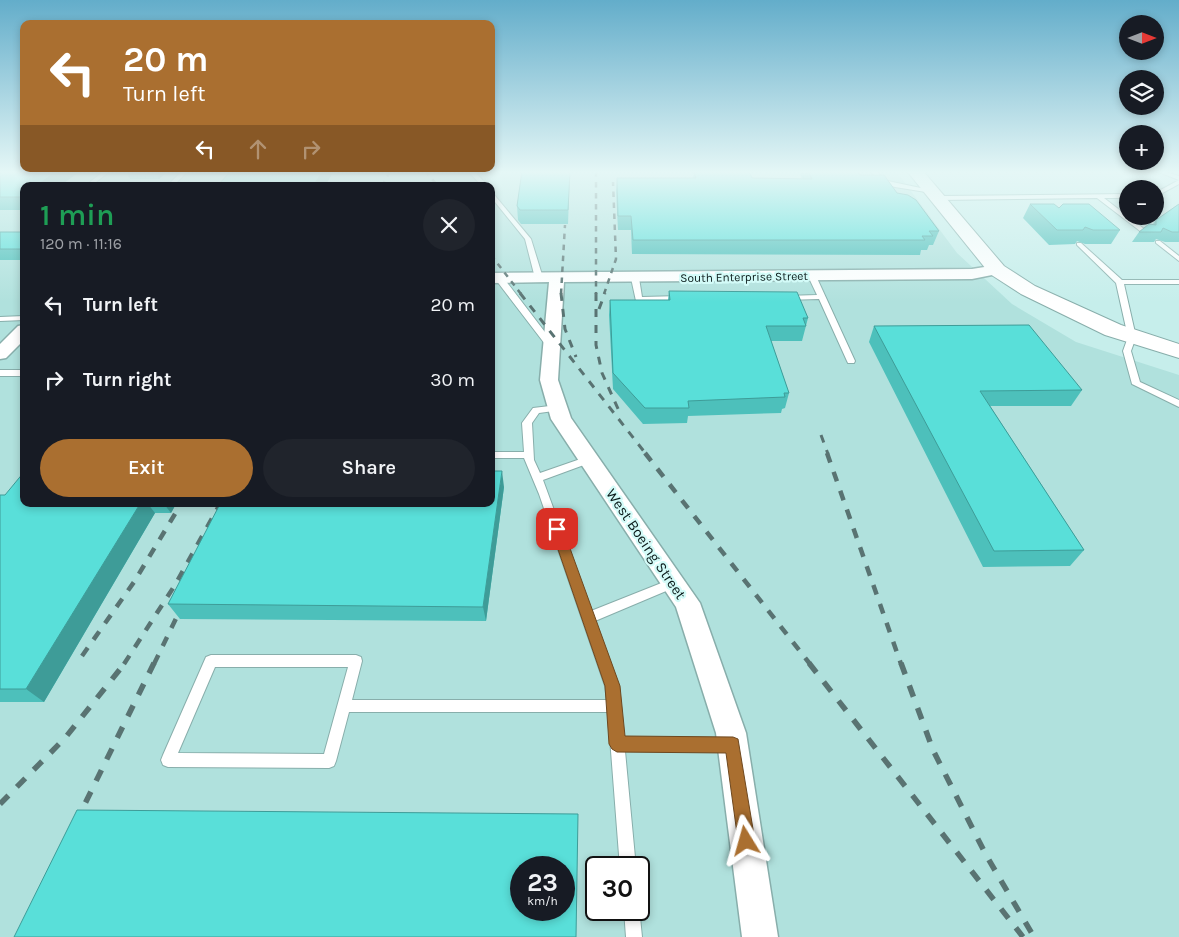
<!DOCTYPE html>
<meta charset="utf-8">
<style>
body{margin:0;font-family:Karla,sans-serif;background:#20242c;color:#f1f3f6;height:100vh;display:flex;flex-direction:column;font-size:19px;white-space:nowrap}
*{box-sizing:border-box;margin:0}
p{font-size:16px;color:#9ea1a6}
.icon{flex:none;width:28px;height:28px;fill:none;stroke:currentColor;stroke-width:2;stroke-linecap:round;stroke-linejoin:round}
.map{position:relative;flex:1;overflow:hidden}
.panel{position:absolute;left:20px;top:182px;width:475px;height:325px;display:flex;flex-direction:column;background:#171b24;border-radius:10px;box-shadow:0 2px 8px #0003}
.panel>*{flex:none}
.guide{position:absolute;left:20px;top:20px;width:475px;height:152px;border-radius:10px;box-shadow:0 2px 8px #0003;background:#aa6f30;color:#fff;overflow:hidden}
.needle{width:32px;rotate:90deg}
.tools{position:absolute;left:1119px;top:15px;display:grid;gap:10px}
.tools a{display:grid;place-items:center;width:45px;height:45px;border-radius:50%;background:#171b24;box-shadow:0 2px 8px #0003;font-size:25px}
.speed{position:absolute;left:510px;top:856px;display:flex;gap:10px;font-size:25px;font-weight:700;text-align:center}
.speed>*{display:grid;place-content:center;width:65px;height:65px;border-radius:50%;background:#171b24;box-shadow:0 2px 8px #0003;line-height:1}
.speed small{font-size:12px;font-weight:400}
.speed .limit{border:2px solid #111;border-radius:8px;background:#fff;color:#111}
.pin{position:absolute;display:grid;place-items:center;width:42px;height:42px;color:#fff;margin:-21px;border-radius:10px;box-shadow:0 2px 8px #0006}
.me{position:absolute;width:55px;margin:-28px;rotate:352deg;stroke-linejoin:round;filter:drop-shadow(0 0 4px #0008)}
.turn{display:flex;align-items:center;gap:18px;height:105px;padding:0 20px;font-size:22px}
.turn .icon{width:65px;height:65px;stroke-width:2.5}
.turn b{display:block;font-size:35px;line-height:42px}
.lanes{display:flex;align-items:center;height:48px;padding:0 20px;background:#0003;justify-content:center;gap:25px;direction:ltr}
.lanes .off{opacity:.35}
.round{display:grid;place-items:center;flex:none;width:52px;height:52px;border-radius:26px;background:#20242c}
.overview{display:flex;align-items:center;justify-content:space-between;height:85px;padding:0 20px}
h1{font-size:30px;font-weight:600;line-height:38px;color:#1e9e55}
.cta{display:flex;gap:10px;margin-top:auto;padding:10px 20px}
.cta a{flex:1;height:58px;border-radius:30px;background:#aa6f30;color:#fff;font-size:20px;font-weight:600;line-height:58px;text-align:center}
.cta a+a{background:#20242c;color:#f1f3f6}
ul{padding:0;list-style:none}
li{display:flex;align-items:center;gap:15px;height:75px;padding:0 20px}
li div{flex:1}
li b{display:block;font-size:19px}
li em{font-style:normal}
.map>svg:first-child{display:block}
.built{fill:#b0e1dd;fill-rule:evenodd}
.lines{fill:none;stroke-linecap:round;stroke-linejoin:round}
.lane-casing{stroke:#88aeab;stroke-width:2}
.street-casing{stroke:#88aeab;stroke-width:3}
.secondary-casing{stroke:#88aeab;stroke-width:2}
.lane{fill:#fff;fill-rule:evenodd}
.street{fill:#fff;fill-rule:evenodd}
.secondary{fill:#fff;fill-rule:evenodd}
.rail-far3{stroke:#597372;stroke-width:2.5;stroke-dasharray:5.5 5.5;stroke-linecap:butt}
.rail-far2{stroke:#597372;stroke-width:3;stroke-dasharray:8 8;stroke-linecap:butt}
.rail-far1{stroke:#597372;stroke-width:4.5;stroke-dasharray:10 10;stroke-linecap:butt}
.rail{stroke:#597372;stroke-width:5.5;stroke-dasharray:12 12;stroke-linecap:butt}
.wall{fill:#4dc0bb}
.shaded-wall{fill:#3e9c98}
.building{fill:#59dfd9;stroke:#3e9c98;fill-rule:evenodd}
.route{fill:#aa6f30;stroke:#6e481f}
.labels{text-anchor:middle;stroke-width:4.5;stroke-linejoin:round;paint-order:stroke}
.far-street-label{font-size:12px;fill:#0c1c1b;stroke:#d3fbf8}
.street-label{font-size:15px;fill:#0c1c1b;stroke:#d3fbf8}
</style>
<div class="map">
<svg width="1179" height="937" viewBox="0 0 1179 937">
<rect width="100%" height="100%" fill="#c6eeeb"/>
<path class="built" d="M0,171H896L957,253L1012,304L1076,342L1179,375V937H0ZM24,186H491V504H24ZM521,868H564V910H521ZM596,868H639V910H596Z"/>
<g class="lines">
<defs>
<path id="lane" d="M104,171H110L91,186H85Z
M182,171H188L173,186H167Z
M468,171H474L488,186H482Z
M871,171H877L883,180L935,191L932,193L895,187L879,182Z
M1156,171H1163L1179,176V180Z
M1179,180V184L1155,197V193Z
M491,191L531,239L543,278L542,280L535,278L525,239L491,197Z
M1128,194V198H1104L1148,232V234H1144L1097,198L938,200L935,198L938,196Z
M1156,241H1160L1179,256V261L1156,243Z
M1077,243H1081L1122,280H1179V284H1124L1136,337L1131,351L1140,382L1179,400V407L1132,384L1123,351L1128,337L1116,283L1077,245Z
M809,274L816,276L855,361L854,363H848L847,361L819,299L785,300L781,298L785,296L817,295L808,276Z
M496,276H502L554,344V348H548L496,280Z
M632,276L639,278L642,297L681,296L685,298L681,300L636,301L631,278Z
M24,316V320L0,321V317Z
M0,370H24V376H0Z
M558,405L561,406L563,408L561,410L539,413L532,423L534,460L540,473L589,456L594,460L592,462L543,480L591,611L674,578L678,580L680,583L678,586L595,621L619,686L623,737L729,738L734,740L736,745L734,750L729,752L625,751L636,868H620L608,712H349L336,761L334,766L329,768L168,767L163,765L161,760L163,755L206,657L211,655H356L361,657L362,661L352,700H607L605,686L539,494L524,458H491V452H524L522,423L533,408ZM215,667H348L324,754L178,753Z
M639,907L642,937H626L624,910H639Z"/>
<path id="street" d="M997,265L1002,267L1005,270L1002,273L972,279L564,282L558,380L571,418L700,603L746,733L778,937H742L716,733L676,607L551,419L540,380L549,282L491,283V273L972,269Z
M24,325V340L6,358L0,359V344L18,326Z"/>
<path id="secondary" d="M907,171H923L1004,266L1035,286L1121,325L1179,344V358L1105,335L1021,294L990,274Z"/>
</defs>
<use href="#lane" class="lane-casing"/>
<use href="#street" class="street-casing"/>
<use href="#secondary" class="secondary-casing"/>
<use href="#lane" class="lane"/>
<use href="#street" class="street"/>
<use href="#secondary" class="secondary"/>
<path class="rail-far3" d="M425,171L438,186
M596,171V294
M382,186L390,171
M491,255L521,294
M561,294L565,225
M604,294L616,259L613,182"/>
<path class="rail-far2" d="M520,293L646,454
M561,293L565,329L576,357
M596,293V345L602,373L619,411
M599,309L605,293
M821,435L828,454"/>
<path class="rail-far1" d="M645,453L810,664
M827,453L901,664
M82,656L134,582L181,504
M124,664L175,585L220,504
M154,664L183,604"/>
<path class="rail" d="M809,663L1023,937
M901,663L933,750L986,855L1034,937
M0,804L65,738L125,663
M75,824L154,663"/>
</g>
<path class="wall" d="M0,171H80L60,186H24V210H0Z
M126,171H168L159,179H130Z
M522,171H570L568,224H521L518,220L517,206Z
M694,171H749L752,178L802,179L800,174V171H857L860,175L897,193L939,231L933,245H929L927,250H921L920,255L632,254L631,230H618L616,191L617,178H693Z
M1030,204L1059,208L1120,230L1111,244H1085L1077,241L1075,244L1049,245L1023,218Z
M1179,204V242H1165L1156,239L1154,242H1132L1139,232L1153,224L1156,220Z
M0,232H24V260H0Z
M669,291L808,318L802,341H771L789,393L785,408L782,409L781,413L688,416L687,423L643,424L613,389L609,315L610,300H668Z
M874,326L1082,390L1071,406H990L1084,550L1070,566L983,567L869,342Z
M504,487L486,621L180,619L168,604Z
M0,495L24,504H176L171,513H155L44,702H0Z"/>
<path class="shaded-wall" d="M57,171H80L60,186H36Z
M155,171H168L159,179Z
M323,171H334L325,186H313Z
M493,331L494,346L491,371V341Z
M502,471L504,487L486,621L483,607Z
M140,504H148L155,513L44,702L26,689Z
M164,504H176L171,513Z"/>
<path class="building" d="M0,171H57L36,186H24V195L22,197H0Z
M231,171H323L313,186H217Z
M522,171H570L568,210H520L517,206Z
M694,171H749L752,178L812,179L808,171H857L860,175H884L897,193L908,195L916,200L939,231H929L933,236H922L925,240H633L631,216H618L617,178H696Z
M1030,204H1054L1059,208L1063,204H1089L1120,230H1093L1085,227L1083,230H1057Z
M1179,204V232H1172L1163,228L1161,232H1139L1149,224L1156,225V220Z
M0,232H24V248L22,249H0Z
M669,291L797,292L808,318H803L806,326H766L789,393H784L785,397L688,401L689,408H645L613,373L610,300H670Z
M1029,325L1082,390L980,391L1084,550L994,551L874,326Z
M491,471H502L483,607L168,604L220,504H491Z
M24,472V504H140L26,689H0V495H5Z
M77,810L578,814L576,937H14ZM521,868H564V910H521Z"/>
<linearGradient id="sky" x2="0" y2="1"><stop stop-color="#63adca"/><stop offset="0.57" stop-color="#e5f7f6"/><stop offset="1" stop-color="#e5f7f6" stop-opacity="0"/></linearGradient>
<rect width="1179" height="302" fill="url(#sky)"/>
<path class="route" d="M557,524L561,526L563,529L620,686L625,736L733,737L738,739L755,841L752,847L746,850L740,847L738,841L726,753L617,752L612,749L609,744L605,686L551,529L553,526Z"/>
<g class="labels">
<g class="far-street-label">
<text transform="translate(744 277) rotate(-1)" y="4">South Enterprise Street</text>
</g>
<g class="street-label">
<text transform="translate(646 544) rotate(56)" y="5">West Boeing Street</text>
</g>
</g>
</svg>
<div class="tools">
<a><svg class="needle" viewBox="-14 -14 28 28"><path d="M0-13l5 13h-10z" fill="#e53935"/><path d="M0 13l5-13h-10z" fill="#9ea1a6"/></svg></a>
<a><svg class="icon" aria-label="layers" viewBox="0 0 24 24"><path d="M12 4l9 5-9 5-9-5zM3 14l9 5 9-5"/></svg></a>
<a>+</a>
<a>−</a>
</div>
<div class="speed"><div>23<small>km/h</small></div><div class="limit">30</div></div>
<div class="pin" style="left:557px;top:529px;background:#d93025"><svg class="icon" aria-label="arrive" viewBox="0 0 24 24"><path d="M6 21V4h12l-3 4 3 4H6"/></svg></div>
<svg class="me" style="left:746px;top:841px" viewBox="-20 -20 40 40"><path d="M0-17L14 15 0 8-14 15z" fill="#aa6f30" stroke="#fff" stroke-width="4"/></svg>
<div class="guide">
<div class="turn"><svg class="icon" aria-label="left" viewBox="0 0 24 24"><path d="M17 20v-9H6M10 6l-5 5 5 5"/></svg><div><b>20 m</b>Turn left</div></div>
<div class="lanes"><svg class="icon" aria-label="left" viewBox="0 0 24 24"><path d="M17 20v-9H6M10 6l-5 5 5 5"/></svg><svg class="icon off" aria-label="ahead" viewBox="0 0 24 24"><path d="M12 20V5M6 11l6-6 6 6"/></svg><svg class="icon off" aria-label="right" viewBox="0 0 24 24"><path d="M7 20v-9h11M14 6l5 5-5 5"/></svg></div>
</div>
<section class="panel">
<div class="overview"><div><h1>1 min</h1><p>120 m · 11:16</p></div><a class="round"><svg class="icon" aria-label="close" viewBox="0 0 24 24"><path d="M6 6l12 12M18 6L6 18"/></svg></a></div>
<ul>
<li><svg class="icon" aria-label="left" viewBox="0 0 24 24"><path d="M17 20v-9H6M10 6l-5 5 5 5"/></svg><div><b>Turn left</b></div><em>20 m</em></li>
<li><svg class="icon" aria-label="right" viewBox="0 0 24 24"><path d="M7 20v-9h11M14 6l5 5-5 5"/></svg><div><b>Turn right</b></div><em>30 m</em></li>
</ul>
<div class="cta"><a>Exit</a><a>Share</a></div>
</section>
</div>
